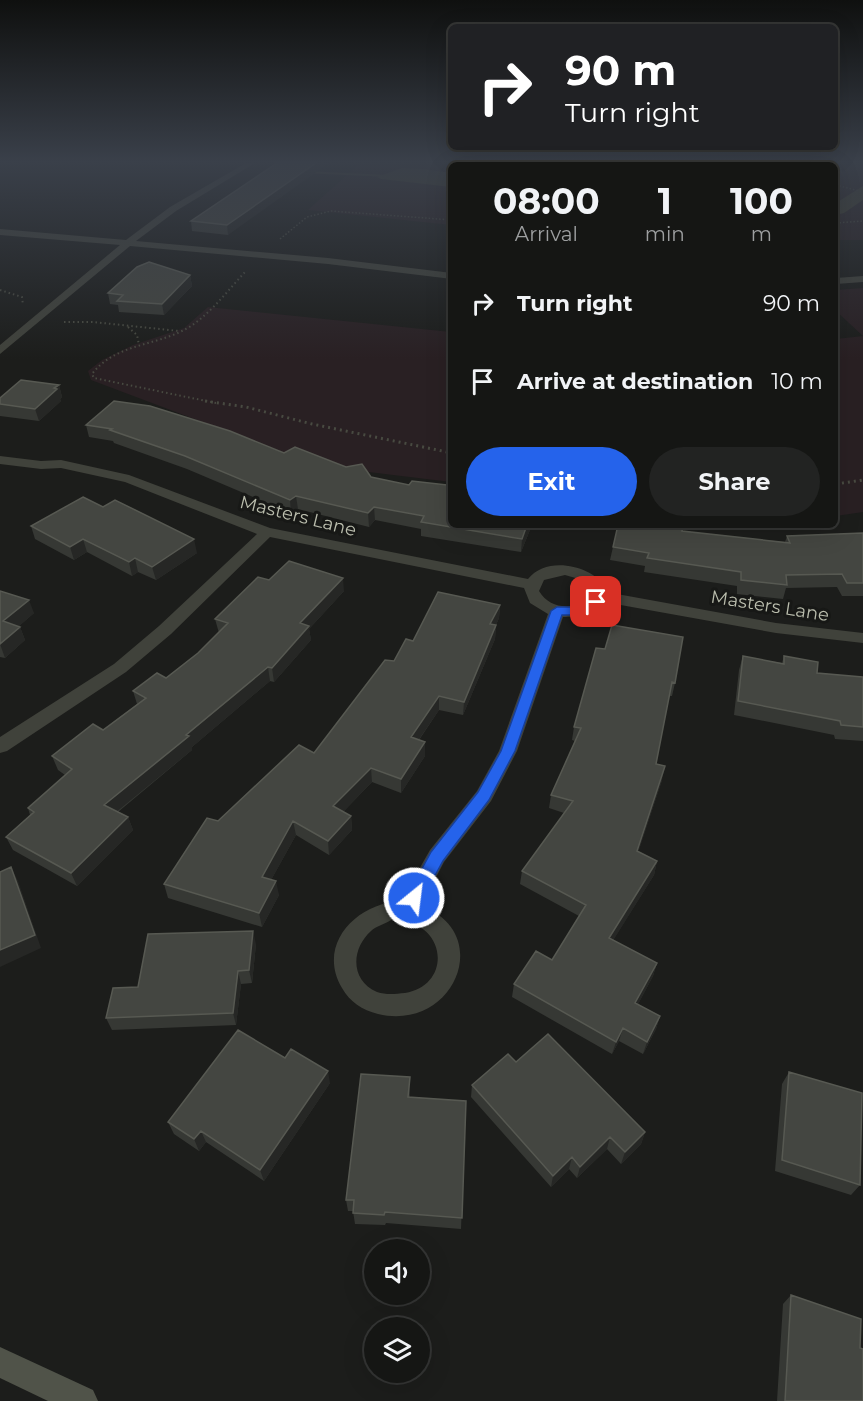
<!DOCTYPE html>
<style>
body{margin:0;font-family:Montserrat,sans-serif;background:#222322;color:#f1f3f6;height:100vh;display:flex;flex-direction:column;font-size:22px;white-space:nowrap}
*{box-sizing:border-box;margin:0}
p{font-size:20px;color:#9d9fa0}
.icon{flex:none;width:33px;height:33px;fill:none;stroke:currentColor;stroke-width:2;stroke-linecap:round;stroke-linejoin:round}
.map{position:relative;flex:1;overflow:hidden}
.panel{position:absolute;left:448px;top:162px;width:390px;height:366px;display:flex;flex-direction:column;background:#151614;border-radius:9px;box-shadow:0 6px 24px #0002,0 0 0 2px #343534}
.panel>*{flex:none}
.banner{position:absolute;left:448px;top:24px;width:390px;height:126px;border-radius:9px;box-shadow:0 6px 24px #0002,0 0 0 2px #343534;background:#202124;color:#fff;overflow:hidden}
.buttons{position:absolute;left:364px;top:1239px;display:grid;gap:12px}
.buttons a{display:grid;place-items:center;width:66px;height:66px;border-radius:50%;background:#151614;box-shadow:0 6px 24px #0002,0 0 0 2px #343534;font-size:30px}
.pin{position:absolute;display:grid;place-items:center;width:51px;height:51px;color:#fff;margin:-26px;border-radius:12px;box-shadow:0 3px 9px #0006}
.me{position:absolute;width:66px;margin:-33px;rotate:29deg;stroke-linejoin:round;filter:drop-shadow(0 0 4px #0008)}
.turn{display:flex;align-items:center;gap:21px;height:126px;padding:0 18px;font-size:27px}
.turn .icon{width:78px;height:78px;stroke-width:2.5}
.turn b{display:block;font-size:42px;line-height:51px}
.eta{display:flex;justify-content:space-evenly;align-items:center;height:102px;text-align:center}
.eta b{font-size:36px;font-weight:700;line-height:42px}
.cta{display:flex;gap:12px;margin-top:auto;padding:12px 18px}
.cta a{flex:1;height:69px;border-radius:36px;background:#2563eb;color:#fff;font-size:24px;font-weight:700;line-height:69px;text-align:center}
.cta a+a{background:#222322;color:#f1f3f6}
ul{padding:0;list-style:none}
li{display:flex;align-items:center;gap:18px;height:78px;padding:0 18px}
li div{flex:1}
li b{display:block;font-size:22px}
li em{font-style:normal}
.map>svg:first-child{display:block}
.green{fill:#292023}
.water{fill:#42422f}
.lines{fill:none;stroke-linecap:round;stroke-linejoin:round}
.stream{fill:#42422f;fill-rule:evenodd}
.path-far2{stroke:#484a41;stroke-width:1.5;stroke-dasharray:1.5 2;stroke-linecap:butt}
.path-far1{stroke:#484a41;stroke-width:2;stroke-dasharray:1.5 3;stroke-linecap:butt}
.path{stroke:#484a41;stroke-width:3;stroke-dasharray:2 4;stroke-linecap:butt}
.street{fill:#40423b;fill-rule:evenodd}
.secondary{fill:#505349;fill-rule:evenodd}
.wall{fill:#363834}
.shaded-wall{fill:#262725}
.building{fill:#444641;stroke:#575952;stroke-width:1.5}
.route{fill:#2563eb;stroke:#184099;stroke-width:1.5}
.labels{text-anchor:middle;stroke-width:6;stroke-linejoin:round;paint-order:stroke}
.street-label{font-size:18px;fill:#babdad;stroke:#171816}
</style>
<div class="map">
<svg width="863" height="1401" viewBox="0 0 863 1401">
<rect width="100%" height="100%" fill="#1c1d1b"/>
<path class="green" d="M360,163H420L451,165V225L308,210Z
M802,163H863V240H836V165H803Z
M863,288V512L836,516V339L863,336L836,311V290Z
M208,307L451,332V482L319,466L91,380L88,371L102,360L133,345L184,328Z"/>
<path class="water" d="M402,168L424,169L451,173V187L381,179L377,177Z
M863,186V200L844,213L836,215V203Z"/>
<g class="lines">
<path class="stream" d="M304,171L389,175L391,176L389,177L303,173Z"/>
<path class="path-far2" d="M835,163L842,170L836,177
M836,185L863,192
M836,223L863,221
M280,239L307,217L331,211L452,220"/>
<path class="path-far1" d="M0,290L22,297L23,305
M64,322H93L179,331
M128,327L137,335L139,345
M216,403L94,378L92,374C114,345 152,346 182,331C207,319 227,291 246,271"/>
<path class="path" d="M205,401L246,407L312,424L452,453
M836,484L863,480"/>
<path class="street" d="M246,163H255L176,211L136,241L328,258L452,273V279L328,264L130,246L0,354V345L120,245L0,235V229L126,240L170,207Z
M863,276V282L836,284V278Z
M0,456L41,461L61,460L129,475L270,528L528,579C547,555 591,565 607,588L606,592L776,623L863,633V643L776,633L604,602C596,614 577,617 563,617L517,751L491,801L444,862L421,906C495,932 455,1032 378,1014C362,1010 350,1002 342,988C316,944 357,903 401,901L430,850L477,791L499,751L548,614L530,603L524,588L270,537L171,634L126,672L7,751L0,753V737L114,664L159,626L257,534L125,482L61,468L41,469L0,464ZM565,575L579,579L590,587L588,600C571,610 550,609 539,591L544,580ZM391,920C447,918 454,985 405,993C395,994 386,995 377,992C350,980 351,949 371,931C376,926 385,924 391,920Z"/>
<path class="secondary" d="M0,1347L93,1390L98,1401H48L0,1378Z"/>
</g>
<path class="wall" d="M277,163L228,235L192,231L191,221Z
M518,163H767V165H640L633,163L629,165H530Z
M190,275L192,286L164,315L119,312L118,305L110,304L108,293Z
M59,385L62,397L60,399L61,401L39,421L0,416V398Z
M86,425L284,453L371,477L532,525L521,552L421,536V529L375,520L369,527L298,509L291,513L187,469L114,443L113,441L89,437Z
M31,526L197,553L156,580L138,572L132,576L87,552L74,560L35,539Z
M682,531L785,542L787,536L863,533V596H842L837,587L786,588L783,599L737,594V586L644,572L645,566L610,560L613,547Z
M269,580L344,591L309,629L311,640L274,682L270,681L192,747V750L118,812L128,817L133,830L77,886L13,850L6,837L30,815L28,808L65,775L58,770L52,756L103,730L137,704L133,691L166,678L198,653L219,633L215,619Z
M0,591L34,613L19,626L20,627L25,640L5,658L0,657Z
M500,605L499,618L496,625L495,639L463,715L439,710L419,740L425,756L401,793L372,782L343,812L351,816L352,830L329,855L296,835L271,880L279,895L262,927L168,898L164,884L218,821L314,753L413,641Z
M596,648L675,683L672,696H669L656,764L662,780L638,852L657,861L654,875L613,940L657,963L653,976L638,1004L660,1016L656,1029L643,1054L619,1041L612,1054L512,997L514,984L552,960L579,916L520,884L522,871L564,813L549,808L551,795L575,741L572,740L574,727Z
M743,656L782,663L784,656L817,673L863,677V741L835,739L834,735L734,715L739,670Z
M256,944L252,983L241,984L236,1025L112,1030L106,1018L138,987Z
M285,1058L330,1083L264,1181L206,1142L199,1151L174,1134L168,1122Z
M516,1062L645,1132L641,1144L621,1164L607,1149L577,1178L569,1169L551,1187L471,1097L472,1085Z
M789,1072L860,1185L851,1195L775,1171L782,1084Z
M410,1077V1097L466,1101L461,1229L386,1223L385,1225L355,1224L353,1211H348L346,1200Z
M791,1295L860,1348L863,1401H777L783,1304Z"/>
<path class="shaded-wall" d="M316,163H329L228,235L227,225Z
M616,163H634L629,165H610Z
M190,275L192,286L164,315L162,304Z
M59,385L62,397L60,399L61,401L39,421L35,409Z
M296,496L298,509L291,513L290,500Z
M374,507L375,520L369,527L368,513Z
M527,525H532L521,552L522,539Z
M83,539L87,552L74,560L70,547Z
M194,539L197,553L156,580L152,567Z
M135,558L138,572L132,576L129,562Z
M343,578L344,591L309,629L311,640L274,682L272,668L300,623Z
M29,600L34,613L9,635L3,621Z
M500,605L499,618L490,638V624Z
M496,625L495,639L463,715L464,702Z
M20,627L25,640L5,658L0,644Z
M268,667L270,681L192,747V750L109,818L104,805Z
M439,696V710L411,751V737Z
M425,742V756L401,793V779Z
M665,766L662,780L634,865L637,851Z
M371,768L372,782L335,820L333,806Z
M351,816L352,830L329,855L328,841Z
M128,817L133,830L77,886L71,873Z
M293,821L296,835L265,891L262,877Z
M657,861L654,875L606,952L609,938Z
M11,867L18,881L41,948L0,967V950Z
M276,881L279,895L262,927L259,913Z
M253,931L256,944L252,983L249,970Z
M657,963L653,976L632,1016L635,1003Z
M238,971L241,984L236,1025L233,1013Z
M660,1016L656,1029L643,1054L647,1042Z
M623,1028L619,1041L612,1054L616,1042Z
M328,1071L330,1083L264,1181L260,1170Z
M410,1077V1089L408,1109V1097Z
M201,1131L206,1142L199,1151L194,1139Z
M645,1132L641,1144L621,1164L625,1152Z
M610,1137L607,1149L577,1178L580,1167Z
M572,1157L569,1169L551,1187L553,1176Z"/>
<path class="building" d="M277,163H316L227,225L191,221Z
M561,163H616L610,165H573Z
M643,163H767L762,165H643Z
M149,262L190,275L162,304L117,301L123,295L108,293L137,267Z
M21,380L59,385L54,388L57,389L35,409L0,404V398Z
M114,401L150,406L230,431L284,453L295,447L346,467L362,464L371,477L409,485L412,481L447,485L449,482H452V525H527L522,539L421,522L424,516L374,507L368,513L296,496L290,500L185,456L110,430L112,429L86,425Z
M83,497L103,507L115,500L194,539L152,567L135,558L129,562L83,539L70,547L31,526Z
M618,525H683L682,531L790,543L787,536L863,533V583H847L842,574L786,575L787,585L741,580V572L647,558L649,553L613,547Z
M289,561L343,578L300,623L309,626L272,668L268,667L186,735L189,736L104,805L128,817L71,873L6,837L34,812L28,808L72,769L52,756L93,724L103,730L146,698L133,691L157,673L166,678L198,653L228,623L215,619L258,577L269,580Z
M0,591L29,600L3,621L20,627L0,644Z
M438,592L500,605L490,624L496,625L464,702L439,696L411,737L425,742L401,779L371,768L333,806L351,816L328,841L293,821L262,877L276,881L259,913L164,884L207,818L218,821L299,745L314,753L385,660L394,661L406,639L413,641Z
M612,625L683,637L675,683L672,682L656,764L665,766L637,851L657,861L609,938L657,963L635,1003L660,1016L647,1042L623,1028L616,1042L514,984L536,951L552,960L586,905L522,871L573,801L551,795L581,728L574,727L596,648L605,649Z
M743,656L784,664V656L818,662L817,673L863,677V727L841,725L840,721L738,701Z
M11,867L35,935L0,950V872Z
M253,931L249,970L238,971L233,1013L106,1018L113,988L138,987L148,934Z
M238,1030L285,1058L291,1049L328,1071L260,1170L201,1131L194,1139L168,1122Z
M548,1034L645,1132L625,1152L610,1137L580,1167L572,1157L553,1176L472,1085L508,1054L516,1062Z
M789,1072L862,1093L860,1185L782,1160Z
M361,1074L410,1077L408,1097L466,1101L462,1218L385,1212L384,1215L353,1213L354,1200H346Z
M791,1295L861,1319L860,1348L863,1349V1401H785Z"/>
<linearGradient id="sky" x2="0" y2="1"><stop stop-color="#0f100f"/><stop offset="0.45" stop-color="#3a404a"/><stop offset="1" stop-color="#3a404a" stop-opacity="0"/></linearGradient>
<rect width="863" height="359" fill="url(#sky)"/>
<path class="route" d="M596,598L601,600V605L580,615H562L515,751L489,800L443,861L420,903L414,905L408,903L406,898L431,852L478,792L501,751L551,611L557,607H578Z"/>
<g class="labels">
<g class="street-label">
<text transform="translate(298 516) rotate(14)" y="6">Masters Lane</text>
<text transform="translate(770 606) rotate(9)" y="6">Masters Lane</text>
</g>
</g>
</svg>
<div class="buttons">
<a><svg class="icon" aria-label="sound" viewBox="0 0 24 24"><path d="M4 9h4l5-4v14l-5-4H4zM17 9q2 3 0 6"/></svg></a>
<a><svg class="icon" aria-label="layers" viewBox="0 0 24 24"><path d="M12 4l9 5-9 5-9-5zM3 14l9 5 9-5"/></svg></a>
</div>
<div class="pin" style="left:596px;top:602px;background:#d93025"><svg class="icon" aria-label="arrive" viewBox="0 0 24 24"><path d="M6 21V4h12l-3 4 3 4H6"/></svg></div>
<svg class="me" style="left:414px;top:898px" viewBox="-20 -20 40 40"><circle r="17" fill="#2563eb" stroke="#fff" stroke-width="3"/><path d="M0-11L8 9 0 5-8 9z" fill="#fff"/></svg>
<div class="banner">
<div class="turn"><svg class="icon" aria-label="right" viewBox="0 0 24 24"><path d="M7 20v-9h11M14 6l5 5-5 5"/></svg><div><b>90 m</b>Turn right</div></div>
</div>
<section class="panel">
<div class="eta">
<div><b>08:00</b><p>Arrival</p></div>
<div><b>1</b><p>min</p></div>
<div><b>100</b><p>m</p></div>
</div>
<ul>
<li><svg class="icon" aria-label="right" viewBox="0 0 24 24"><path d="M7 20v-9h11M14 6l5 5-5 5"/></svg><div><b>Turn right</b></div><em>90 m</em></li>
<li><svg class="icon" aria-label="arrive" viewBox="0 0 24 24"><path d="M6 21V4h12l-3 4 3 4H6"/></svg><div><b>Arrive at destination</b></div><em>10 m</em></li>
</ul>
<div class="cta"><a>Exit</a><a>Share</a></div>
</section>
</div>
